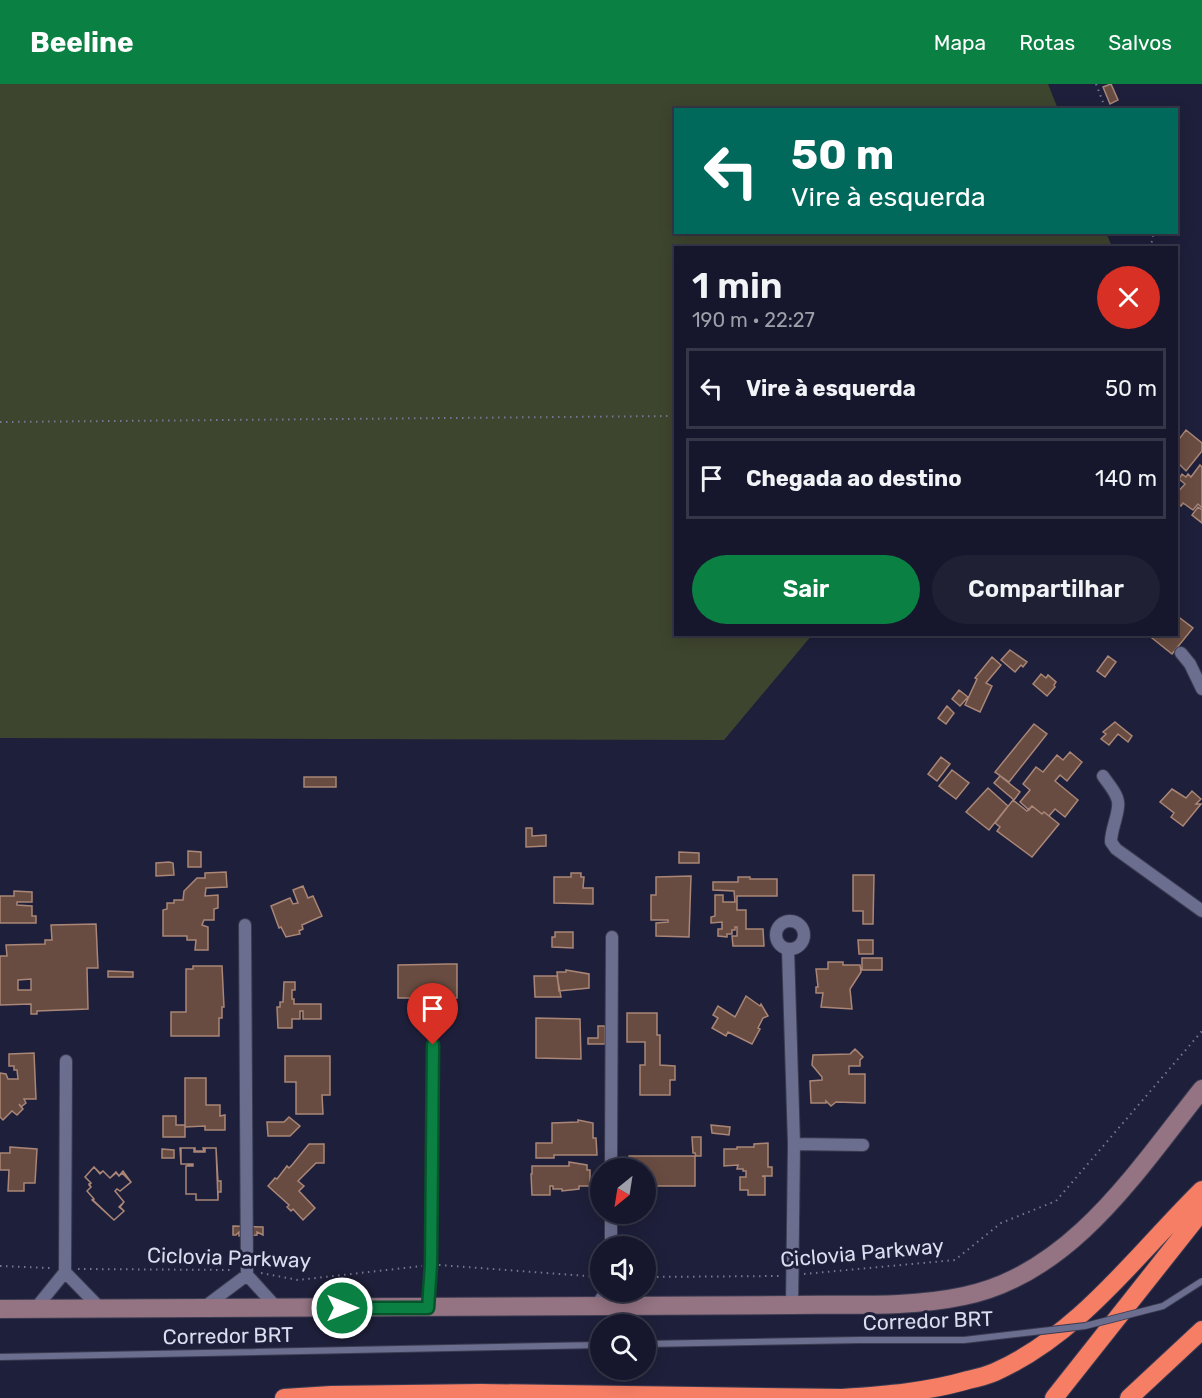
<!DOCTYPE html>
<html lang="pt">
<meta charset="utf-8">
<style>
body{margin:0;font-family:Rubik,sans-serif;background:#1f2034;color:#f1f3f6;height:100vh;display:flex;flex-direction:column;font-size:22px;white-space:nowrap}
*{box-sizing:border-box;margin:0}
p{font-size:20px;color:#9e9fa9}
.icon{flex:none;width:33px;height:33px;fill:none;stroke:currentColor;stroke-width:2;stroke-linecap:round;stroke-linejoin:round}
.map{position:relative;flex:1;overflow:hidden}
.panel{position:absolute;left:674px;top:162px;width:504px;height:390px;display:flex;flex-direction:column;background:#16172c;border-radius:0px;box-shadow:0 3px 15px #0003,0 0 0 2px #353648}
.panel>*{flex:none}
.banner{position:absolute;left:674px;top:24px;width:504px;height:126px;border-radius:0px;box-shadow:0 3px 15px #0003,0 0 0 2px #353648;background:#00695c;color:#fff;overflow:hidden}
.needle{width:39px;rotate:210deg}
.buttons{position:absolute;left:590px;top:1074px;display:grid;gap:12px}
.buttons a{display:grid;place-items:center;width:66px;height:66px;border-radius:50%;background:#16172c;box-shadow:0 3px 15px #0003,0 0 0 2px #353648;font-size:30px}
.pin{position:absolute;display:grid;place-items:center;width:51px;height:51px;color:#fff;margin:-62px -26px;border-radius:50% 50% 50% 0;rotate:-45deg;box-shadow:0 0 6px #0007}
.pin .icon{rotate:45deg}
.me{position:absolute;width:66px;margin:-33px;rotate:90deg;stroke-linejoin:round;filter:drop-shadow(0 0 4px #0008)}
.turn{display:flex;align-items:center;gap:21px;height:126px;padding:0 18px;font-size:27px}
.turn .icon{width:78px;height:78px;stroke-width:2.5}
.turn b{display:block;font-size:42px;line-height:51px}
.round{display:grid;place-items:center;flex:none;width:63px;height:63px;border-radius:32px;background:#1f2034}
.head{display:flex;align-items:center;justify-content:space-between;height:102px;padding:0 18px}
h1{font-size:36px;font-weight:600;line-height:45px}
.primary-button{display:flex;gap:12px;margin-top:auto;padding:12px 18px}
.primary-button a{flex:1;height:69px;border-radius:36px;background:#0b8043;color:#fff;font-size:24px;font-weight:600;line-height:69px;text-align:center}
.primary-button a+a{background:#1f2034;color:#f1f3f6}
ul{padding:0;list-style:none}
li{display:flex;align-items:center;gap:18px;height:81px;margin:0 12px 9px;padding:0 6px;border:3px solid #353648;border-radius:0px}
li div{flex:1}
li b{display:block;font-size:22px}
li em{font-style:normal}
header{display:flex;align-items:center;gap:36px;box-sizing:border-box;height:84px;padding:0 30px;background:#0b8043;color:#fff}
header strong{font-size:28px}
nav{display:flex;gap:33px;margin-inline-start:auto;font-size:21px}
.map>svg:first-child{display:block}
.green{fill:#3e452e}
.building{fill:#694c41;stroke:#a98677;stroke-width:1.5;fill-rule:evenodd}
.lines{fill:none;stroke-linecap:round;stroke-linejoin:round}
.lane-casing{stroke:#3b3b52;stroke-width:8}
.street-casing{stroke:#3b3b52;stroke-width:14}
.secondary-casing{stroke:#3b3b52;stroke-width:20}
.highway-casing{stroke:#3b3b52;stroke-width:20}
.path{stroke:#76788f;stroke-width:2;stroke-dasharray:1.5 4.5;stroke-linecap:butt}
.lane{stroke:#6b6e8e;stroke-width:6}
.street{stroke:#6b6e8e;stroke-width:12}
.secondary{stroke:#947382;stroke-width:18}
.highway{stroke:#f57e65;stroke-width:18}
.lane-bridge-casing{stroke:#3b3b52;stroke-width:8;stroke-linecap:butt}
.lane-bridge{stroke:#6b6e8e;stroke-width:6}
.route-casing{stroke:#07532c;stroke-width:15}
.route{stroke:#0b8043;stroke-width:10}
.labels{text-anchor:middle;stroke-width:6;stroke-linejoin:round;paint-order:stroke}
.street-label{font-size:21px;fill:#daddef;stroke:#1e1f3a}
</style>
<header>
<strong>Beeline</strong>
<nav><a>Mapa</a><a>Rotas</a><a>Salvos</a></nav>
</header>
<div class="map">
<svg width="1202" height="1314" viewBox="0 0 1202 1314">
<rect width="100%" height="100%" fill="#1e1f3a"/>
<path class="green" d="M0,0H1048L1058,25L675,26V148H1106L1112,163L675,164V550L812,551L724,656L0,654Z"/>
<path class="building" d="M1111,0L1118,16L1110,20L1103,3Z
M1186,346L1202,359V367L1186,387L1176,377V359Z
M1200,381L1202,383V424L1198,420L1193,426L1183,419L1181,422L1176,419V410L1185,400L1179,395L1182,390L1186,393L1188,390L1191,393Z
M1198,423L1202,426V439L1192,431Z
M1176,531L1193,544L1172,570L1147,550H1176Z
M1010,566L1027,578L1023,583L1021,581L1015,588L1001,576Z
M1108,572L1116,578L1105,593L1097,587Z
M992,573L1001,581L986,599L992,602L980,628L965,621L977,595L975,594Z
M1041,590L1046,594L1048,591L1056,598L1054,601L1055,603L1047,612L1033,600Z
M959,606L968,613L960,622L952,615Z
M947,622L954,629L946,640L938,634Z
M1115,638L1132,652L1128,658L1118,650L1109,661L1101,655L1106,650L1103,648Z
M1034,640L1047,650L1009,698L995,688Z
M1070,668L1082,678L1067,697L1060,691L1055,697L1078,716L1065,733L1055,725L1049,732L1044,728L1042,730L1032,722L1029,726L1020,718L1030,706L1023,700L1036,683L1043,688L1057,671L1063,676Z
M941,673L950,680L937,697L928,690Z
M952,686L969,699L956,715L939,702Z
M1000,692L1020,708L1014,716L994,699Z
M304,693H336V703H304Z
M988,704L1008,722L989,746L966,728Z
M1172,705L1186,714L1192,707L1201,715L1196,720H1201L1183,742L1171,733L1174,729L1160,718Z
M1013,716L1027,727L1032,722L1042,730L1044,728L1059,740L1032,773L997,747L1000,743L995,739Z
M526,744H532V752L546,751V762L526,763Z
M188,767L201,768V783H188Z
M679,768L699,769V779H679Z
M169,778L173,779L174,791L156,792V779Z
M226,788L227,803L206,804L205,812L218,811V824L214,825V836H204L202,841L208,843V866H195L196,856H187V852H163V826L167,825V819H174V816H183L184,807L197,794H205V789Z
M571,789H581V793H584L583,804H593V820L554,819V793H571Z
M853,791H874L873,840H863V827H853Z
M691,792L689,853L656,852V839L668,838V836H651V811H656V793Z
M738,793H750V795H777V812H737V826H746V845H763L764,862H733L732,852H737V843H735V846H732V850H727V853L718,852V845H722V838L711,839V833L715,832V811H723V818H735L734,807L713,806V798H738Z
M303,802L308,814L313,812L322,832L302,841L303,845L299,847L300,850L286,853L281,843L279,844L271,822L290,814L293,820L298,819L293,806Z
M14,807L32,808V818H17V821L32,822V832H36V839H0V812H14Z
M96,840L98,884H87L88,925L37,927V930H31V920L0,921V872H7L6,861L45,860V856H52L51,841ZM31,895V906H18V896Z
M555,848H573V864L552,863V853H555Z
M858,856H873V870H859Z
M862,874H882V886H862Z
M828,878H843V881H860L861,888L850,905L852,925L821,923L823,909H816V903H818L816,885H828Z
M447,880H457V914H398V881Z
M193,882H222L224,923H222V934H219V952H171V928H186V885H193Z
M566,886L589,890V904L559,907L557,888H566Z
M108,887L133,888V893H108Z
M534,892H557L561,913H535Z
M284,898H295V906H292V915H294V920H321V935H303V927H300V935H292V944H278L277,923H280V918H283Z
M746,912L760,922L761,920L768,932L763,934L758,944L760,945L752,960L728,948L726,952L712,944L718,934L713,931L718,922L735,933Z
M627,929H657V951H660V981L675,982V996H670V1011H640V981H645V958H627Z
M536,934L580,935L581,975L536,974Z
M598,942H605V960H588V954H598Z
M855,965L863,973L860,976V982H849V990H865V1019L836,1018L831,1022L826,1017V1019H811L810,997L822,996V993L812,981L813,971L850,970Z
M34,969L36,1015H24L26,1019L21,1023L19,1020L23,1025L17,1031L12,1027L3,1036L0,1033V989L6,990L8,995H18L17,986H14V982H9V970Z
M285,972H330V1011H322L323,1030H296V998H285Z
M185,994H206V1021H220V1032L225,1031V1046H205V1042L185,1043Z
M163,1032H176V1041H185V1053H163Z
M289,1033L300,1042L290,1052H268L267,1038H284Z
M578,1036L593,1039V1054H596L597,1071H554V1074H536V1059H552V1039L578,1038Z
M711,1041L730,1043L729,1051L712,1049Z
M692,1053H701V1072H696L695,1069H693Z
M768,1059V1083H772V1092H762L765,1093V1111H748V1106H740V1093H746V1087H743V1085H737L738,1081L724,1082V1065H737V1063H754V1060Z
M309,1060H324V1079H316L298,1097L304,1102L299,1107L315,1124L303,1136L293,1125L291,1127L287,1123L289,1121L268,1102L275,1094L277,1095L287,1082L289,1084L292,1081Z
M10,1063L37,1065L35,1099H24V1107H8L9,1086H0V1069H10Z
M180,1064H195V1067H204L203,1064H216L218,1097H221V1108H218V1116H196V1110H186V1082L193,1080H181Z
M181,1064H194V1068H205V1064H216L218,1116H196V1110H186V1082H193V1080H181Z
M162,1065L174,1066V1074H162Z
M629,1072H695V1102H645V1084H629Z
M569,1078L587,1081V1086H590V1102H579V1105L562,1107V1105H553V1102H550V1111H532L531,1090H532V1082H569Z
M94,1083L100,1089L103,1087L110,1094L116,1088L119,1092L122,1089L131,1098L120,1107L117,1105L115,1107L124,1118L120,1123L124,1127L114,1136L92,1116L94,1115L87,1107L91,1103L89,1101L91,1099L85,1093Z
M94,1083L100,1090L103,1087L110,1094L116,1089L119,1092L123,1087L131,1098L120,1107L117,1105L115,1107L124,1118L119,1123L124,1127L114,1136L93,1116L94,1115L87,1107L91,1103L89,1100L91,1099L85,1093Z
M233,1142L263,1143V1151L257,1148V1151L239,1152V1148L236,1151H233Z"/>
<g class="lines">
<defs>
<path id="lane" d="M428,1220L431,1181L433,939
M645,1260L860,1256
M0,1273L600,1261"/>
<path id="street" d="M1181,569L1190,580L1202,605
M1103,692C1109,701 1120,712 1118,723C1117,735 1111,746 1111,758L1116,765L1202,827
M776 851a14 14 0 1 1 28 0a14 14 0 1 1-28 0Z
M245,841L247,1191L277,1224
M788,865L794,1060L792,1221
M794,1060L863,1061
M611,1084L612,853
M611,1162V1130
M65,1188L100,1224
M618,1208L629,1221
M596,1222L606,1208
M203,1224L247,1191
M35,1225L65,1188L66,977"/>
<path id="secondary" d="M0,1225L792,1221C849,1220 908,1224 964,1212C1072,1190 1138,1085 1202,1005"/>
<path id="highway" d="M284,1314L331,1311L481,1309L842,1314C885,1311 927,1308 968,1296C977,1294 986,1292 995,1288C1080,1250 1137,1170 1202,1106
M1054,1314L1202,1127
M1129,1314L1202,1246"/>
</defs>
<use href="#lane" class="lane-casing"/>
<use href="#street" class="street-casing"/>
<use href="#secondary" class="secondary-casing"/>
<use href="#highway" class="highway-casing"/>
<path class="path" d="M1096,0L1106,26
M1149,164L1153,155V148
M0,338L675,332
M439,1181L600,1193
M0,1182L51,1184
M78,1185L234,1186
M261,1189L298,1196L422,1182
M804,1190L955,1176L1001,1139L1056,1117L1202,947
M645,1193L780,1192"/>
<use href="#lane" class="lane"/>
<use href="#street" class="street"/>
<use href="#secondary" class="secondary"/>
<use href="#highway" class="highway"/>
<defs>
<path id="lane-bridge" d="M860,1256H964L1085,1242L1163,1222L1202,1197"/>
</defs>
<use href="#lane-bridge" class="lane-bridge-casing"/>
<use href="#lane-bridge" class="lane-bridge"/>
</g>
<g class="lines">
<defs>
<path id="route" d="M342,1224H428L431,1181L433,961"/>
</defs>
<use href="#route" class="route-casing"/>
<use href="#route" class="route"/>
</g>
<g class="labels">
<g class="street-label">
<text transform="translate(862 1169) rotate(-5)" y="7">Ciclovia Parkway</text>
<text transform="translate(229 1174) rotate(2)" y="7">Ciclovia Parkway</text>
<text transform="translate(928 1237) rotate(-2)" y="7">Corredor BRT</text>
<text transform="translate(228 1252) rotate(-1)" y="7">Corredor BRT</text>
</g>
</g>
</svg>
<div class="buttons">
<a><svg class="needle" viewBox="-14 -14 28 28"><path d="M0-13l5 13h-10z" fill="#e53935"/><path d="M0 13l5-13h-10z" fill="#9e9fa9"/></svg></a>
<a><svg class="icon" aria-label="sound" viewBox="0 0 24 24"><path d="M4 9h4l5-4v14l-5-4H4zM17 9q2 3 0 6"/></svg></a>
<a><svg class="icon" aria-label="search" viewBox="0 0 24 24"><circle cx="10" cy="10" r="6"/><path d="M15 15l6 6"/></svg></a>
</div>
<div class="pin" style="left:433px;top:961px;background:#d93025"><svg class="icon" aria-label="arrive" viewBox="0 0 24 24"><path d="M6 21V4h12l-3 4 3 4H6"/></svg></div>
<svg class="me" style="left:342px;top:1224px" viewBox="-20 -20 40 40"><circle r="17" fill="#0b8043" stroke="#fff" stroke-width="3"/><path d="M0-11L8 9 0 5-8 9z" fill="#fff"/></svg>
<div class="banner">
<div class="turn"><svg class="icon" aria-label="left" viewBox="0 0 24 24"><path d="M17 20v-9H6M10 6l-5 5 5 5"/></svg><div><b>50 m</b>Vire à esquerda</div></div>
</div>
<section class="panel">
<div class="head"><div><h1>1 min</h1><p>190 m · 22:27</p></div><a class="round" style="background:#d93025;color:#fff"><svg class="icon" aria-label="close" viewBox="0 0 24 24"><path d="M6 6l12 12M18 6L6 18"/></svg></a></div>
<ul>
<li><svg class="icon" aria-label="left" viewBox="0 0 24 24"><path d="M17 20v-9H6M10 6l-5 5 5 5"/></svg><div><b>Vire à esquerda</b></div><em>50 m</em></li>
<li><svg class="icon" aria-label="arrive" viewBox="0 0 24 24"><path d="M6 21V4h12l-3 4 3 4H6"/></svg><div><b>Chegada ao destino</b></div><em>140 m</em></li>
</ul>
<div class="primary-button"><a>Sair</a><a>Compartilhar</a></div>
</section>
</div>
